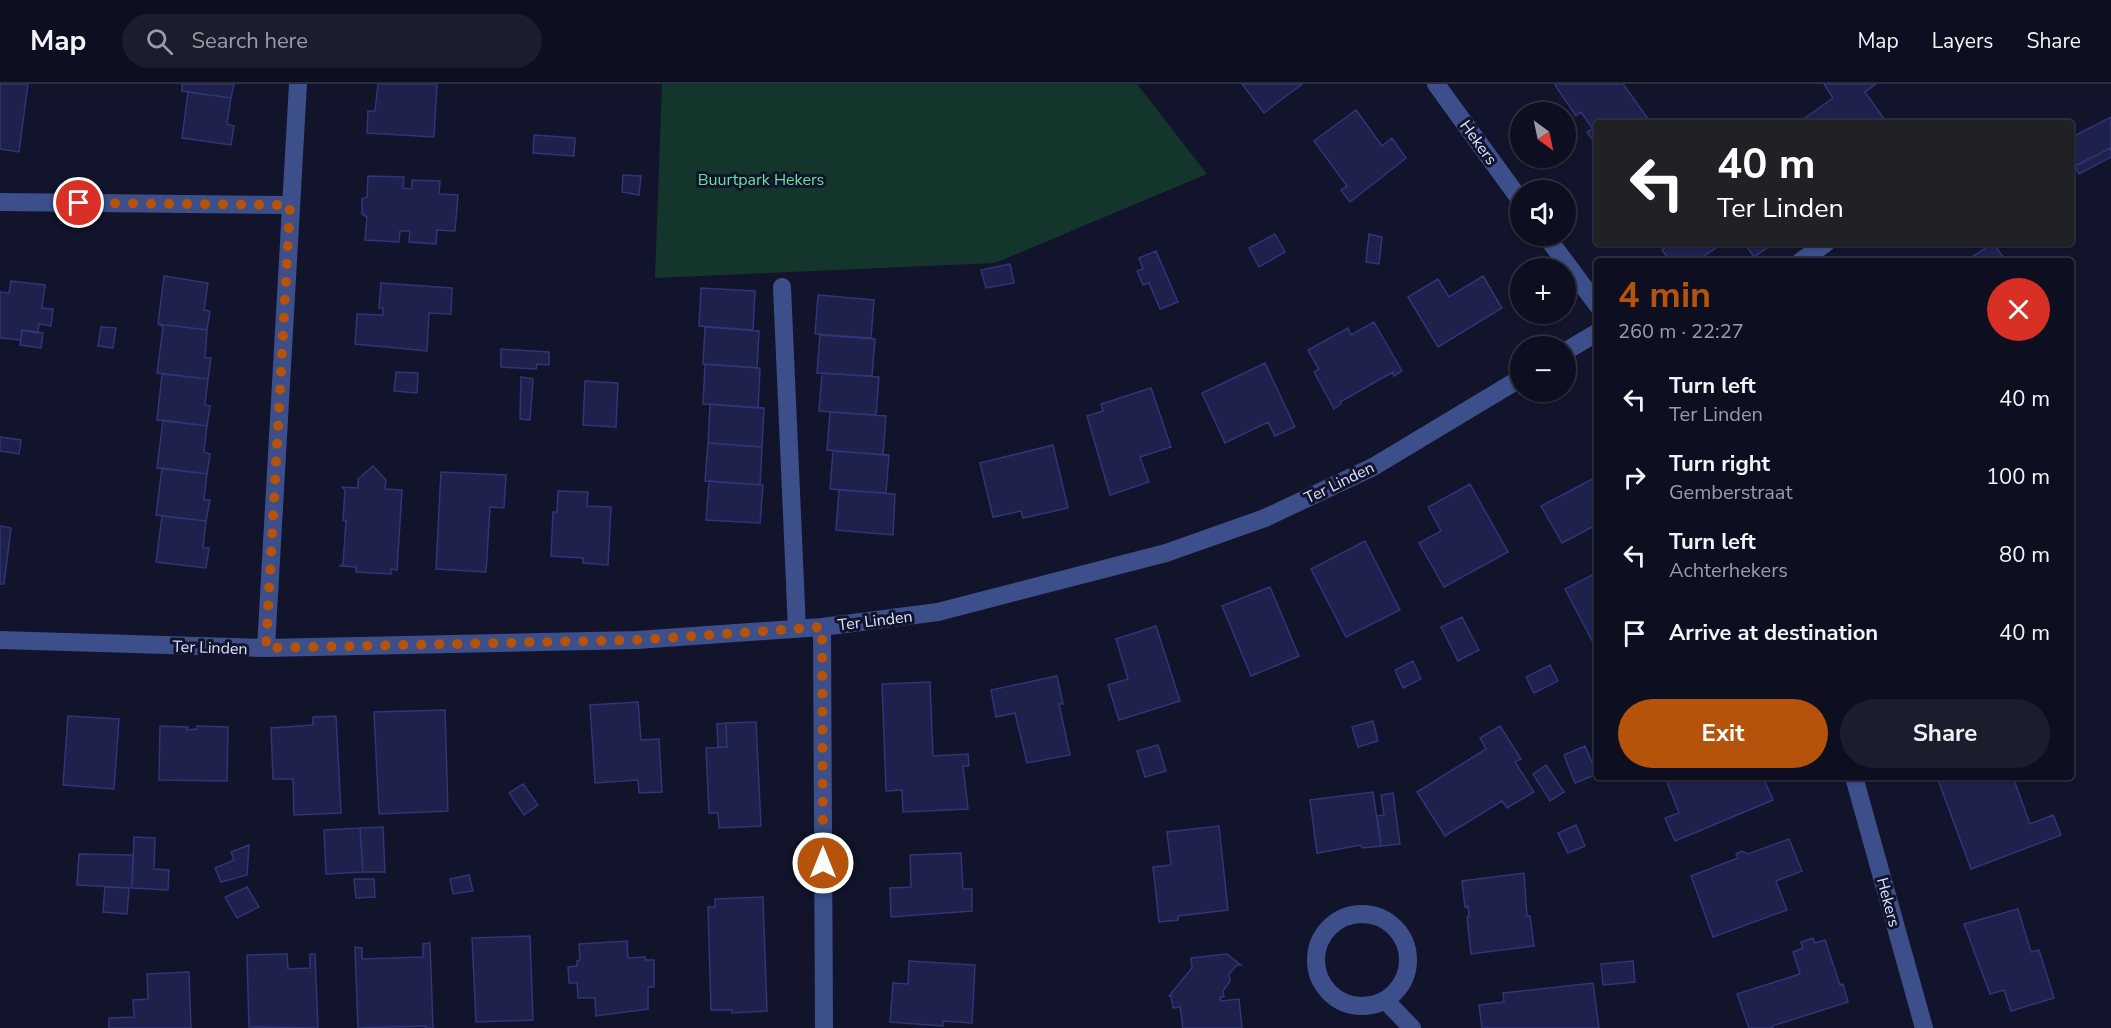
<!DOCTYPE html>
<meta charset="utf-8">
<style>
body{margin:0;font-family:"Nunito Sans",sans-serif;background:#1b1d2d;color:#f1f3f6;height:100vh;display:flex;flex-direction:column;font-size:22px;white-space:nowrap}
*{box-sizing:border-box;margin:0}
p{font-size:20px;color:#9a9ca5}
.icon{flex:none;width:33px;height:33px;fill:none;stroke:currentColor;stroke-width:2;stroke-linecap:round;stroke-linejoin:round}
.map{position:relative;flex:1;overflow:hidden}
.sheet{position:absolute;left:1594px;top:174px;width:480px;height:522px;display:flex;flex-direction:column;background:#0d0f20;border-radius:6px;box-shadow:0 2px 4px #0004,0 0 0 2px #2d2f3e}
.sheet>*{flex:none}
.banner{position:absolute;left:1594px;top:36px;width:480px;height:126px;border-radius:6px;box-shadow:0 2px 4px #0004,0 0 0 2px #2d2f3e;background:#202124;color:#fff;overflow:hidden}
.needle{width:39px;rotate:147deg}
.buttons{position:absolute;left:1510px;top:18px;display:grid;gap:12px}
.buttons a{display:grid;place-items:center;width:66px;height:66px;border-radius:50%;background:#0d0f20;box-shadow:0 2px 4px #0004,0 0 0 2px #2d2f3e;font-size:30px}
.pin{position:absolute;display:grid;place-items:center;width:51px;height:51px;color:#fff;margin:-26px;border:3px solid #fff;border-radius:50%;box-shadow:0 2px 6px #0007}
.me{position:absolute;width:66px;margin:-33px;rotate:0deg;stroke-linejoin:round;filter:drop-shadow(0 0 4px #0008)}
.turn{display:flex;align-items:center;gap:21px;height:126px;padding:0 24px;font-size:27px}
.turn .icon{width:78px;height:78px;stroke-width:2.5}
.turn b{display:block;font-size:42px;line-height:51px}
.round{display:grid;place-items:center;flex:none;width:63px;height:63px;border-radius:32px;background:#1b1d2d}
.summary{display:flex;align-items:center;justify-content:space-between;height:102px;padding:0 24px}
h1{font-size:36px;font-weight:700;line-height:45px;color:#b45309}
.action{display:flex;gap:12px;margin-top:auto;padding:12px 24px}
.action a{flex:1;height:69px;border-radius:36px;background:#b45309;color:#fff;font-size:24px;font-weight:700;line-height:69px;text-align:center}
.action a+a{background:#1b1d2d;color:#f1f3f6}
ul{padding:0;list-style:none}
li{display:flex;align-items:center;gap:18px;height:78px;padding:0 24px}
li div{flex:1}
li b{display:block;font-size:22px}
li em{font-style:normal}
header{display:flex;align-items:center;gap:36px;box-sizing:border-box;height:84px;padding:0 30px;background:#0d0f20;border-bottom:2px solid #2d2f3e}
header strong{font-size:28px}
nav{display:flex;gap:33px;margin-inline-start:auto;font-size:21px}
.search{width:420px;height:54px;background:#1b1d2d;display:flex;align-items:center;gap:15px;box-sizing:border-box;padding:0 21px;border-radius:33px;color:#9a9ca5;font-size:22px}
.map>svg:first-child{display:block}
.green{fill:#14352b}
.building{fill:#1d214c;stroke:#2f3578;stroke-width:1.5}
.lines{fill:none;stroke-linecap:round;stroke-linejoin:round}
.minor{stroke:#3d4f8a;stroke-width:18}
.route{stroke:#b45309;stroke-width:10;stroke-dasharray:0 18}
.labels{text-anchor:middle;stroke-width:6;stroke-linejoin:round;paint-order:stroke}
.street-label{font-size:16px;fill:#dce1ff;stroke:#11142b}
.park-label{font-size:16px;fill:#66e1a0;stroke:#11142b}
</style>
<header>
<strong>Map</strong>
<div class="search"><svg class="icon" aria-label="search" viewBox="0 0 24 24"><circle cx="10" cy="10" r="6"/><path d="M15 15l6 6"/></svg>Search here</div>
<nav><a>Map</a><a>Layers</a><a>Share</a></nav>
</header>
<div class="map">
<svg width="2111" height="944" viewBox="0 0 2111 944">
<rect width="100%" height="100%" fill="#11142b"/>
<path class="green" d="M662,0H1137L1207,90L995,179L655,194Z"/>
<path class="building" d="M0,0H28L19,68L0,65Z
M182,0H234L231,14L182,7Z
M378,0H437L434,53L367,49L368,27H375Z
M1242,0H1302L1264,29Z
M1557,0H1623L1651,39H1598V63L1587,48L1593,45L1581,28L1576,32L1555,1Z
M1824,0H1876L1865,8L1887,39H1805L1802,36L1833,14Z
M188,8L231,14L227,40L234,42L231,61L182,54Z
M1356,26L1382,62L1392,54L1406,74L1350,118L1341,106L1347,102L1314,57Z
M2111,33V64L2075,82L2072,75V53Z
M534,51L575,54L574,72L533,69Z
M2111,64V73L2079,90L2075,82Z
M623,91L641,92L639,111L622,108Z
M368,92L404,93L403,104L412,105V96L440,97L439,110L458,111L455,147L437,146L436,160L409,158L410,147H400L399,158L365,156L367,133L362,130V115L367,113Z
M1275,150L1285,168L1259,183L1249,164Z
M1369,150L1382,153L1379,180L1366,178Z
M1667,159H1723L1697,177H1670L1662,166L1668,161Z
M1744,159H1766L1768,163L1754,173Z
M1993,159L2006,177H1966Z
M1156,167L1178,218L1160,225L1149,199L1143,201L1137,187L1143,185L1139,174Z
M1010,180L1014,199L986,204L981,186Z
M164,192L208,199L204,226L210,227L207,246L158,240Z
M1483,192L1502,224L1438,263L1408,213L1438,195L1449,213Z
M11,197L45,201L42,224L53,225L51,242L39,240L38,249L22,246L21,256L0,254V208L9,209Z
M381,199L452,204L451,230L429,229L427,267L355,260L357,230L383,231V224H379Z
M701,204L755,207L753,246L699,242Z
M818,211L874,216L871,254L815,250Z
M1374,238L1402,287L1394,292L1393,288L1340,318L1341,320L1334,325L1314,288L1319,285L1308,266L1348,244L1351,251Z
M158,240L207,246L205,274H211L208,295L157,289L163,243Z
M101,243L116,244L113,264L98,262Z
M705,243L759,247L757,284L703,280Z
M22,246L43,249L41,264L20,261Z
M820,251L875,255L872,292L817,289Z
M501,265L549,268V281L537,280L536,285L501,283Z
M1265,279L1295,343L1275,352L1268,338L1225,359L1202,309Z
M705,280L760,284L758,324L703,320Z
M396,288L418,289L417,309L394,307Z
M822,289L879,293L876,331L819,327Z
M162,290L208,295L205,321L210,322L207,342L157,336Z
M521,293L533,295L530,336L520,335Z
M585,297L618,299L616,343L583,341Z
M1151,304L1171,363L1140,373L1149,398L1110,411L1087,332L1103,327L1101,320Z
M710,320L764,324L762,363L708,359Z
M830,328L886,332L883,371L827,366Z
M163,336L207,342L204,368L210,370L207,390L157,384Z
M0,353L21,356L19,370L0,367Z
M708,359L762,363L760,401L705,397Z
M1053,361L1068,424L1023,434L1021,427L993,433L980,379Z
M833,367L889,371L886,409L830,405Z
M373,382L386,396L385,405L402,406L397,486L391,485V490L356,488V483L340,482L343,480L346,437L343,436L345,406L342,403L358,404V395Z
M162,384L207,390L204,416H210L206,437L156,431Z
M441,388L506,391L504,424L490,423L486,488L436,485Z
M1598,392V440L1562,459L1541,422Z
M709,397L763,401L760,439L706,436Z
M1470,400L1508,468L1444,503L1419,459L1441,447L1428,423Z
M839,406L895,410L893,451L836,446Z
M558,407L588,408L587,422L611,423L608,481L583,479V474L551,472L553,428H557Z
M162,432L206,437L203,464H209L206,484L156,478Z
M0,442L11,444L4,500H0Z
M1365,457L1400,526L1346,553L1311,485Z
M1598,488V563L1596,564L1565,505Z
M1270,503L1299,572L1251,592L1222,522Z
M1462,533L1479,566L1458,577L1441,543Z
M1156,542L1180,617L1119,636L1108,601L1128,595L1116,555Z
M1413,577L1421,595L1403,604L1395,586Z
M1550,581L1558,597L1534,609L1526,593Z
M1057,592L1063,620H1059L1070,671L1027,679L1015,629L996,633L991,606Z
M930,598L933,672L968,670L969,682H963L968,725L903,728L902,706L886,707L882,600Z
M638,618L641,656L659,655L662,708L639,709L638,696L595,699L590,621Z
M445,626L448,727L379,730L374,628Z
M68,632L119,635L114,705L63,701Z
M336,632L341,729L294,731L293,695H273L271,644L313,641V633Z
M1373,637L1378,657L1358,663L1352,643Z
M756,638L761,742L719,744L718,729H709L706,664L727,663L726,639Z
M726,639L727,663H718L717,640Z
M160,642L188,643L187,646L197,645V642L228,643L227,697L159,696Z
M1500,642L1521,675L1515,678L1534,708L1507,724L1502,717L1445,752L1417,708L1486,665L1480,654Z
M1158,661L1166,687L1145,693L1137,667Z
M1585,662L1597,690L1575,699L1564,671Z
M1546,681L1564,708L1550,717L1533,690Z
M1665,693H1763L1773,716L1675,757L1665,734L1679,729Z
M1937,693H2013L2030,740L2053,731L2061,751L1971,785Z
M523,700L538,721L524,731L509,709Z
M1373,708L1381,762L1362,764L1361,761L1317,769L1310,716Z
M1393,709L1400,760L1381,762L1377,732L1384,731L1381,711Z
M1576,741L1585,762L1568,769L1558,749Z
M1219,742L1228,826L1178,832V836L1159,838L1153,783L1171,781L1167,748Z
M383,743L385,788H363L360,744Z
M360,744L363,788L326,790L324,746Z
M134,753L155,754L154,785L169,786L168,806L132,804Z
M1789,755L1802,787L1776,797L1787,826L1713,853L1691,792L1738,774L1736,770L1742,767L1748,770Z
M249,761L247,791L221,798L215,784L234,776L231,768Z
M961,769L963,805H972V827L891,833L890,804L911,803L910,771Z
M79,770L133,771L132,804L77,801Z
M1524,789L1527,832H1530L1534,862L1471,870L1467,833L1469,832L1468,822L1465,823L1462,797Z
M469,791L473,807L453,810L450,795Z
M354,795H374L375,813L356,814Z
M105,803L129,804L127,830L103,828Z
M247,803L259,823L237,834L225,813Z
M763,813L767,927L732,929V926H711L708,823H715V815Z
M2018,825L2031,868L2039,866L2054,914L2011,927L2004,906L1990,910L1964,840Z
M530,852L533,936L476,938L472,854Z
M1813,854L1815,859L1825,856L1840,901L1843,900L1848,918L1772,942L1773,944H1749L1737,910L1800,890L1793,868L1803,864L1801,858Z
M627,857L628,874L645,873L646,876H654V903H648V925L596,932L595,914H578L577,899H569L568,883L577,882V877L580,876L579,860Z
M430,859L433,944H426V942L358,944L355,863L362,864V875L423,873V860Z
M287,870L288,885L310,884V870H315L318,944L249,943L247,871Z
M1227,870L1241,881H1237L1229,890L1230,897L1223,907L1224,913H1220L1221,917L1239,915L1242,944H1183L1180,923L1173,924L1171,912H1169L1192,884L1191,874Z
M909,877L975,881L972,939L943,937V942L890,938L893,899L908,900Z
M1633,877L1635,898L1603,901L1601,880Z
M189,888L191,944H109V934L134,933L133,916L148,915L147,890Z
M1593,899L1599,944H1482L1479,921L1504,918L1503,909Z"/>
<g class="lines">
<path class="minor" d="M1436,0L1521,117
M0,118L290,121
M1546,152L1598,222
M1801,177L1826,159
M782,203L797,545
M1566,267L1598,248
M822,543L824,944
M0,556L266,564L637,556L822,543L938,528L1166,469L1265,434L1373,383L1521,294
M266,564L298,0
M1854,693L1924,944
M1316 876a46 46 0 1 1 92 0a46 46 0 1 1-92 0Z
M1385,916L1412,944"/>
</g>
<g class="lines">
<path class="route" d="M79,119L290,121L266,564L637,556L822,543L823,779"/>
</g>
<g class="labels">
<g class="street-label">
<text transform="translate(1479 58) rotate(54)" y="6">Hekers</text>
<text transform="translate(1339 398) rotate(-26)" y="6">Ter Linden</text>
<text transform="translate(875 536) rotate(-7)" y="6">Ter Linden</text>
<text transform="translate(210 563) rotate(2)" y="6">Ter Linden</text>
<text transform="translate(1889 818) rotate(75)" y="6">Hekers</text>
</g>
<g class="park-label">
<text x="761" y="101">Buurtpark Hekers</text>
</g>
</g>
</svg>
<div class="buttons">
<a><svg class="needle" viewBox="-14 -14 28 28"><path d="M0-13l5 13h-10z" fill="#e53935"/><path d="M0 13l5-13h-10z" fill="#9a9ca5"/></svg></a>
<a><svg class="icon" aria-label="sound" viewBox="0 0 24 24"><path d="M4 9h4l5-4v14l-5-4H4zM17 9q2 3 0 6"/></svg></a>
<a>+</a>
<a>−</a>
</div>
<div class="pin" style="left:79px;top:119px;background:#d93025"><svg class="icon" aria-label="arrive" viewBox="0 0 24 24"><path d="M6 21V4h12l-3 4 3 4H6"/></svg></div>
<svg class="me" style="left:823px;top:779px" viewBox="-20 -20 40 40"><circle r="17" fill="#b45309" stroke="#fff" stroke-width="3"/><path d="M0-11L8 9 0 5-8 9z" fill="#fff"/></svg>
<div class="banner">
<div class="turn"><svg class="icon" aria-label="left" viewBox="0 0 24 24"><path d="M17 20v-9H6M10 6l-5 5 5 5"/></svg><div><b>40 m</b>Ter Linden</div></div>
</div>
<section class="sheet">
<div class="summary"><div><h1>4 min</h1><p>260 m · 22:27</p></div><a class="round" style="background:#d93025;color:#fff"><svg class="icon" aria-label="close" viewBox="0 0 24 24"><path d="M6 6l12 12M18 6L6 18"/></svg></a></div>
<ul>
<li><svg class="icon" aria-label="left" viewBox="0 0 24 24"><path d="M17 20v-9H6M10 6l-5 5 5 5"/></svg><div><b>Turn left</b><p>Ter Linden</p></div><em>40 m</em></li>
<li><svg class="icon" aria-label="right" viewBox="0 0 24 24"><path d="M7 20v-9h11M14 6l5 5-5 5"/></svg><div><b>Turn right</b><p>Gemberstraat</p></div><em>100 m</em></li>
<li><svg class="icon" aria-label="left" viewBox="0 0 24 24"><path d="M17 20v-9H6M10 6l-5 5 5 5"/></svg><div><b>Turn left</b><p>Achterhekers</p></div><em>80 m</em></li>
<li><svg class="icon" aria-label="arrive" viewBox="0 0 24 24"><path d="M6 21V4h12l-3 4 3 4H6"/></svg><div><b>Arrive at destination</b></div><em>40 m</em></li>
</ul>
<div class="action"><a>Exit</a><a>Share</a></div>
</section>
</div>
